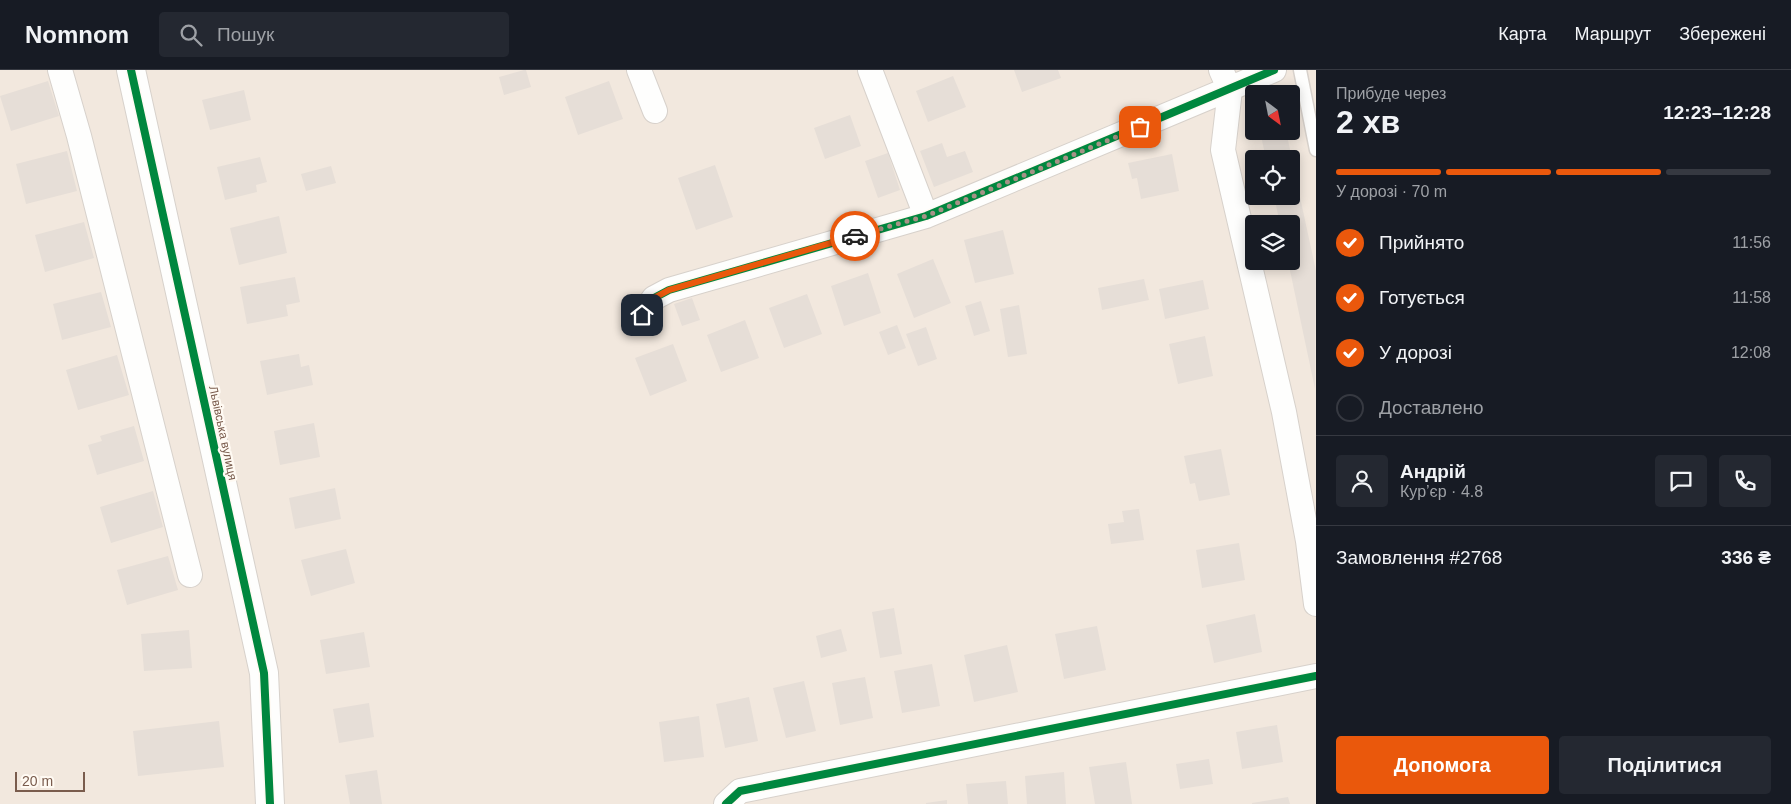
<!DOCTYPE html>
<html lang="uk">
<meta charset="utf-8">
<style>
:root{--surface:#171b24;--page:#242831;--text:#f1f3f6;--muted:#9ea1a6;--line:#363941;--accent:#ea580c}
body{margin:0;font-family:Helvetica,sans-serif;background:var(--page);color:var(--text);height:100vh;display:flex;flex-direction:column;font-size:19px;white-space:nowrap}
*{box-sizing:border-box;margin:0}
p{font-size:16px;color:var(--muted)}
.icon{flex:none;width:28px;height:28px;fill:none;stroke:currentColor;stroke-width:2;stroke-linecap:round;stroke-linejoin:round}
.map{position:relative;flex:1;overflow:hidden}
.details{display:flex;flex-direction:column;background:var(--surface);width:475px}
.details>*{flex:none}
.needle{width:32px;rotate:148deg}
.buttons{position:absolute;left:1245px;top:15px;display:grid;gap:10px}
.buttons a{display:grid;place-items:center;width:55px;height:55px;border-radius:5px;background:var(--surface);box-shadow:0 2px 12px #0003;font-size:25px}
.scale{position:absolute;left:15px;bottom:12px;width:70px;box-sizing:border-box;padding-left:5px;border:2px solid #7a5c4d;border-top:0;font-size:14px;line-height:18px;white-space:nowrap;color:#7a5c4d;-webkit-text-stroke:4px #fffaf3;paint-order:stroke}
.pin{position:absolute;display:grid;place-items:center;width:42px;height:42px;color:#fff;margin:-21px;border-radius:10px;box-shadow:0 2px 8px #0006}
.courier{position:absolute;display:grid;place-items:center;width:50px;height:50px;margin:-25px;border:4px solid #ea580c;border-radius:50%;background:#fff;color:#222;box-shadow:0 1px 6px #0007}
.head em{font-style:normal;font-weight:600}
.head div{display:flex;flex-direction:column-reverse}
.head{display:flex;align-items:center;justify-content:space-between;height:85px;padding:0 20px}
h1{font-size:32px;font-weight:600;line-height:38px}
.bar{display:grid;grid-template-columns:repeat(4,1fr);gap:8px 5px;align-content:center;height:60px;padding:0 20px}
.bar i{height:6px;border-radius:4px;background:var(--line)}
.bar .selected{background:var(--accent)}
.bar p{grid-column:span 4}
.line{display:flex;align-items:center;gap:12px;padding:0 20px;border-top:1px solid var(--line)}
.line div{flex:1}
.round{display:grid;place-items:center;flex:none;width:52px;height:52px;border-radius:5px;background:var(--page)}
ol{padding:0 20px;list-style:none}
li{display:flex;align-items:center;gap:15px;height:55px}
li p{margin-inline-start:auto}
li .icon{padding:5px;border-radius:50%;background:var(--accent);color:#fff;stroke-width:4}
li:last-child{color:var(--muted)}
li i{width:28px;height:28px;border:2px solid var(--line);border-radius:50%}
.cta{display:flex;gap:10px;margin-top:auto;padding:10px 20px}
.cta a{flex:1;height:58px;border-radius:5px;background:var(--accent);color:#fff;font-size:20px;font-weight:600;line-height:58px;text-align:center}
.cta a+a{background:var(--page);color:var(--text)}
header{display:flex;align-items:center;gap:30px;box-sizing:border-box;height:70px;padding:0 25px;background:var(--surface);border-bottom:1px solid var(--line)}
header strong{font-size:24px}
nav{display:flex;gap:28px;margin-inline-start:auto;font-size:18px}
.search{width:350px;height:45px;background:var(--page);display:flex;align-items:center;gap:12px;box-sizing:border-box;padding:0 18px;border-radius:5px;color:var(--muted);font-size:19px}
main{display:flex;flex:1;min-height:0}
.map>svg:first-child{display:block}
.residential{fill:#f2e8de;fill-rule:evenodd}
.building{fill:#e6ded7}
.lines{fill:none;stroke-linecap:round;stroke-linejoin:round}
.service-casing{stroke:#d7d1cb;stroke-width:15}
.minor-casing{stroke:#d7d1cb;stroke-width:26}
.tertiary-casing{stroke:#d7d1cb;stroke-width:30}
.service{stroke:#fefefd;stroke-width:12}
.minor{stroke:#fefefd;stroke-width:24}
.tertiary{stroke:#fefefd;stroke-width:28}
.cycleway-casing{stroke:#fffaf3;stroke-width:11}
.cycleway{stroke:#00873e;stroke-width:8}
.done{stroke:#a69286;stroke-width:5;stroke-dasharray:0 9}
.route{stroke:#ea580c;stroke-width:6}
.labels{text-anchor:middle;stroke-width:4.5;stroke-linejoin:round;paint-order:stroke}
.street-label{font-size:12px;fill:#7a5c4d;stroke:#fffaf3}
</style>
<header>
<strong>Nomnom</strong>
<div class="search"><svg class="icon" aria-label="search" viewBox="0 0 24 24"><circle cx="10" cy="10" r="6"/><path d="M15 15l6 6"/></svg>Пошук</div>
<nav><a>Карта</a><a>Маршрут</a><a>Збережені</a></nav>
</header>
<main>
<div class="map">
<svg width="1316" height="734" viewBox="0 0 1316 734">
<rect width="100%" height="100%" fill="#f9f5f0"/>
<!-- residential -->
<path class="residential" d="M0 0H1316V734H0ZM1254 24H1291V61H1254ZM1254 89H1291V126H1254ZM1254 154H1291V191H1254Z"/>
<!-- building -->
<path class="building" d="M524 0H526L531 17 504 25 499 7Z
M1014 0H1058L1061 8 1022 22Z
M953 6 966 37 928 52 916 21Z
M48 11 59 46 11 61 0 26Z
M609 11 623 49 578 65 565 27Z
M244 20 251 50 210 60 202 30Z
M850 45 861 76 825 89 814 58Z
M1260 61H1286L1292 89H1266Z
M942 73 947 87 965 81 973 102 934 117 920 81Z
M67 81 77 121 26 134 16 94Z
M888 83 900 120 878 128 865 91Z
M1172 84 1179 121 1141 129 1137 108 1132 109 1128 93Z
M260 87 267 112 256 115 257 122 225 130 217 97Z
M1292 90 1316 201 1315 319 1288 191H1291V154H1280L1274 126H1291Z
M715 95 733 147 696 160 678 108Z
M331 96 336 113 306 121 301 104Z
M279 146 287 183 239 195 230 158Z
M84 152 94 188 45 202 35 165Z
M1003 160 1014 204 975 213 964 170Z
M933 189 951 233 914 248 897 204Z
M868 203 881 243 844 256 831 216Z
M295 207 300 232 286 235 288 246 247 254 240 217Z
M1144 209 1149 230 1102 240 1098 218Z
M1203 210 1209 239 1165 249 1159 219Z
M101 222 111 257 62 270 53 234Z
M807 224 822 264 784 278 769 238Z
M692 228 700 250 682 256 674 234Z
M981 231 990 261 974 266 965 236Z
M1019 235 1027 284 1008 287 1000 239Z
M745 250 759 288 721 302 707 265Z
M897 255 906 278 888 285 879 262Z
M926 257 937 289 918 296 906 264Z
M1205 266 1213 306 1178 314 1169 274Z
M673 274 687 311 650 326 635 288Z
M299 284 301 297 309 295 313 315 267 325 260 291Z
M117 285 129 325 78 340 66 300Z
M314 353 320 387 280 395 274 361Z
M134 356 144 391 97 405 88 375 102 371 100 366Z
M1221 379 1230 425 1199 431 1195 413 1190 414 1184 386Z
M335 418 341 449 295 459 289 428Z
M153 421 163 457 111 473 100 437Z
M1139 439 1144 470 1111 474 1108 454 1124 452 1122 441Z
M1239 473 1245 510 1202 518 1196 480Z
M346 479 355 513 311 526 301 490Z
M168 486 178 520 127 535 117 500Z
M894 538 902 584 880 588 872 542Z
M1255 544 1262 582 1214 593 1206 555Z
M1097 556 1106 600 1064 609 1055 564Z
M841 559 847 581 821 588 816 566Z
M189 560 192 598 144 601 141 564Z
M364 562 370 597 326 604 320 570Z
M1007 575 1018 622 974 632 964 585Z
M932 594 940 636 902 643 894 601Z
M865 607 873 648 840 655 832 613Z
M804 611 816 661 786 668 773 618Z
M749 627 758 671 725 678 716 634Z
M369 633 374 667 339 673 333 639Z
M699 646 704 687 664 692 659 652Z
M219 651 224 697 138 706 133 661Z
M1277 655 1283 692 1242 699 1236 662Z
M1209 689 1213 714 1180 719 1176 694Z
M1126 692 1132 734H1095L1089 697Z
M377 700 382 734H350L345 705Z
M1064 702 1066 734H1027L1025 706Z
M1006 711 1008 734H968L966 714Z
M1288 727 1290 734H1252V733Z
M947 730V734H926V733Z"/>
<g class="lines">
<!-- service casing -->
<g class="service-casing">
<path id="service" d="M1300 0 1316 80"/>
</g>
<!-- minor casing -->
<g class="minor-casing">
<path id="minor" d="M60 0 79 66 190 505
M639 0 655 41
M870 0 926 146
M1221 0 1230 20 1223 80 1284 342 1308 471 1316 534
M642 245 654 228 669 220 926 146 1274 0
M726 734 740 721 1316 606"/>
</g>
<!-- tertiary casing -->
<g class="tertiary-casing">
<path id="tertiary" d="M131 0 264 603 270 734"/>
</g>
<!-- service -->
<use href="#service" class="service"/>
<!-- minor -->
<use href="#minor" class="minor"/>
<!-- tertiary -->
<use href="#tertiary" class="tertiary"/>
<!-- cycleway casing -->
<g class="cycleway-casing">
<path id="cycleway" d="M131 0 264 603 270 734
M642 245 654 228 669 220 926 146 1274 0
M726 734 740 721 1316 606"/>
</g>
<!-- cycleway -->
<use href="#cycleway" class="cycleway"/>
</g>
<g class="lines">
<!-- done -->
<path class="done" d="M855 166 926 146 1140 57"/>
<!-- route -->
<path class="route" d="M642 245 654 228 669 220 855 166"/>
</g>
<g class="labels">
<!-- street labels -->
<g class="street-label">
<text transform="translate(223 363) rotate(78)" y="4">Львівська вулиця</text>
</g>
</g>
</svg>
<div class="buttons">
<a><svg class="needle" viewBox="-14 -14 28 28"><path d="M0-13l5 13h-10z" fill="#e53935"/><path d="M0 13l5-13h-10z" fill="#9ea1a6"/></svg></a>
<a><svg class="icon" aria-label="locate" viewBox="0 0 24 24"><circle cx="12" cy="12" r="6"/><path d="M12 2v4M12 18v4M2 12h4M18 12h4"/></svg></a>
<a><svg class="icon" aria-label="layers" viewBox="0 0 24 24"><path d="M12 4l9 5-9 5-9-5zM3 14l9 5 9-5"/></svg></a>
</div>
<div class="scale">20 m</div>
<div class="pin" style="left:1140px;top:57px;background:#ea580c"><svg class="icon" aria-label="bag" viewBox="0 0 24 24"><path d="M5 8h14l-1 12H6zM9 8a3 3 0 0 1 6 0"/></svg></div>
<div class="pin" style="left:642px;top:245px;background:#1f2937"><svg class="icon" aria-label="home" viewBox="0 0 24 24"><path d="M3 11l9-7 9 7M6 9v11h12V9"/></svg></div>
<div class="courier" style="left:855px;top:166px"><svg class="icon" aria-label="car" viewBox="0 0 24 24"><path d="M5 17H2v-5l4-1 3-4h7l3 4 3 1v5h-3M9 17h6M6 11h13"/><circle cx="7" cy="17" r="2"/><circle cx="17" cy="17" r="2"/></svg></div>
</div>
<section class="details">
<div class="head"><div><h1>2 хв</h1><p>Прибуде через</p></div><em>12:23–12:28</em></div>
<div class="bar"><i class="selected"></i><i class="selected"></i><i class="selected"></i><i></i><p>У дорозі · 70 m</p></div>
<ol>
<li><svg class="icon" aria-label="check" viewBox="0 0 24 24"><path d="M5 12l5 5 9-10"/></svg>Прийнято<p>11:56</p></li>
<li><svg class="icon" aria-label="check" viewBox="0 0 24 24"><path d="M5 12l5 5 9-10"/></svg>Готується<p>11:58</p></li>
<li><svg class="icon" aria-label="check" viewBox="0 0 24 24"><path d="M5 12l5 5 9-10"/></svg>У дорозі<p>12:08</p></li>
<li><i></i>Доставлено</li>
</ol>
<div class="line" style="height:90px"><a class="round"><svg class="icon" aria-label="person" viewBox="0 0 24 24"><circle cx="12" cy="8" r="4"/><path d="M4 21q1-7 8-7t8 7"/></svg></a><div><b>Андрій</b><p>Кур’єр · 4.8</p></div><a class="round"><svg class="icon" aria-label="chat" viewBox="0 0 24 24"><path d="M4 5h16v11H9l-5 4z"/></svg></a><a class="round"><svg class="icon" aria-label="phone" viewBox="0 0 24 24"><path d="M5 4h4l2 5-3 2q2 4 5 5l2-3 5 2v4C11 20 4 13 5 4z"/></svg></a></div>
<div class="line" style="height:65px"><div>Замовлення #2768</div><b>336 ₴</b></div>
<div class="cta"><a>Допомога</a><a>Поділитися</a></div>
</section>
</main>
